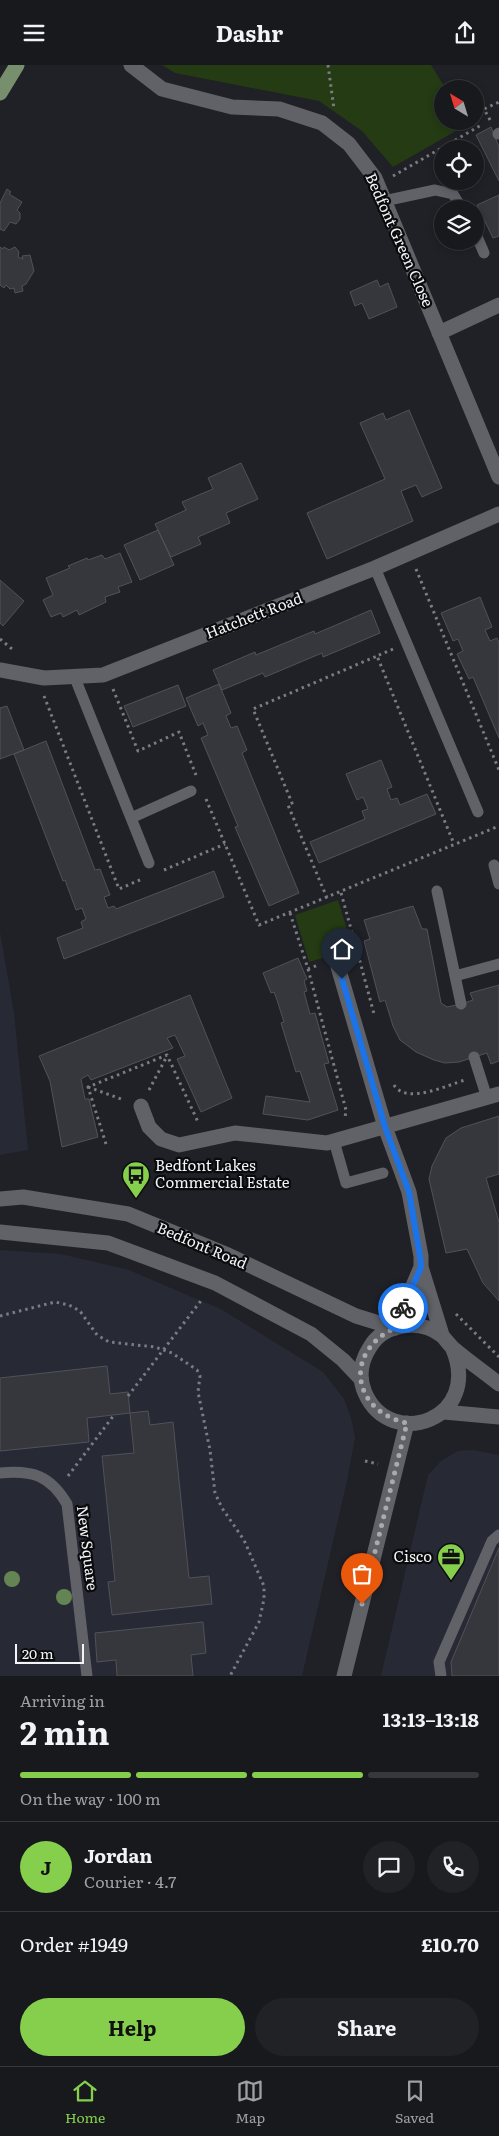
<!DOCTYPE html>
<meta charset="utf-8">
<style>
:root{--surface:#17191c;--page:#202225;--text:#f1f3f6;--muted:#9ea0a3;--line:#36383b;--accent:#85cf4d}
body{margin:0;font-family:Literata,serif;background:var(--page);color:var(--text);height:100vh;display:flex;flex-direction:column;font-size:19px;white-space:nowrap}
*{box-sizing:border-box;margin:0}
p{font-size:16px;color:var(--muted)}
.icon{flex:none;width:28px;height:28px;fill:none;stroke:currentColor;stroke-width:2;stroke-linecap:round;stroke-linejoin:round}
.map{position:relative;height:1611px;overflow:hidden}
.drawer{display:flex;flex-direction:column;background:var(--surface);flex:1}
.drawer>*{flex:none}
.needle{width:32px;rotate:322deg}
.fabs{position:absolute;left:434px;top:15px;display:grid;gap:10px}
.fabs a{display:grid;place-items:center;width:50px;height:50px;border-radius:50%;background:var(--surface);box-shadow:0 2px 8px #0003,0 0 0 1px var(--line);font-size:25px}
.scale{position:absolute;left:15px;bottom:12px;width:69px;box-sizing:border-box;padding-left:5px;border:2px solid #f3f4f8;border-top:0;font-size:14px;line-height:18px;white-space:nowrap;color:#f3f4f8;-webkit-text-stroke:4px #0a0b0d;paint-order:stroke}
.pin{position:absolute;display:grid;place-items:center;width:42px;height:42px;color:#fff;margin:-51px -21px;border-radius:50% 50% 50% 0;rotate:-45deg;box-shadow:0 0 5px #0007}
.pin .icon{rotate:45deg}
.courier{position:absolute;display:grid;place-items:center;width:50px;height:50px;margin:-25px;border:4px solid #1a73e8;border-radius:50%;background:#fff;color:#222;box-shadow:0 1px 6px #0007}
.overview em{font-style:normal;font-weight:700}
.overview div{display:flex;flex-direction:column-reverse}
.overview{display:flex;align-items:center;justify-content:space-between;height:85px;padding:0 20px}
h1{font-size:32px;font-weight:700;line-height:38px}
.bar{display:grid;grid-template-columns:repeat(4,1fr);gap:8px 5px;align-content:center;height:60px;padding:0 20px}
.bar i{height:6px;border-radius:4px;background:var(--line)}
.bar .selected{background:var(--accent)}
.bar p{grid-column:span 4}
.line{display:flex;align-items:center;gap:12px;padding:0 20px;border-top:1px solid var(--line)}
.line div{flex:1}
.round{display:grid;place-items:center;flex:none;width:52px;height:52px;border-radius:26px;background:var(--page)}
.cta{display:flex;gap:10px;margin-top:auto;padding:10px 20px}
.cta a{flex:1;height:58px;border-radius:30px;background:var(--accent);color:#111;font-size:20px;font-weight:700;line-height:58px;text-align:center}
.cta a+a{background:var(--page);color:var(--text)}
header{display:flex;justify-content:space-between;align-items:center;height:65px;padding:0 20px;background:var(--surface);font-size:22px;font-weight:700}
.tab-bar{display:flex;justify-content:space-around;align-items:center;height:70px;border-top:1px solid var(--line);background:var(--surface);font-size:14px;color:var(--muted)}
.tab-bar a{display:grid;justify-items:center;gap:2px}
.tab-bar .selected{color:var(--accent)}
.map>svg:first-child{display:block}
.built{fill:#272a35}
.green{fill:#243b14}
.building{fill:#35373c;stroke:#505259}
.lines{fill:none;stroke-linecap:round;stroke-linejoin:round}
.path{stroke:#7a7c80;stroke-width:3;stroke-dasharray:2.5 4;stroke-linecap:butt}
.service{stroke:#606268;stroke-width:11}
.minor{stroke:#606268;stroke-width:15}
.tertiary{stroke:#606268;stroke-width:15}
.primary{stroke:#788f6e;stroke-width:15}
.tree{fill:#648453}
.done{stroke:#a9aaae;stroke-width:5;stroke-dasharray:0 9}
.route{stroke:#1a73e8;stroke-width:6}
.labels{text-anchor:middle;stroke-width:4.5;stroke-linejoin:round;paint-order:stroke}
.street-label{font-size:15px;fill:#f3f4f8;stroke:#0a0b0d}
.poi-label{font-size:15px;fill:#f3f4f8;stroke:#0a0b0d;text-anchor:start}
</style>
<header><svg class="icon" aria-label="menu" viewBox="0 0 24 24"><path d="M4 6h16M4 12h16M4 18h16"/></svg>Dashr<svg class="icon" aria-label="share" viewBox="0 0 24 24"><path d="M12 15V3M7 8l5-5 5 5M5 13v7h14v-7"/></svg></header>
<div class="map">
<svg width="499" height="1611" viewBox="0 0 499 1611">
<rect width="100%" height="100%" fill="#1f2126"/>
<!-- built -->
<path class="built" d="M0 867 14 948 28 1085 0 1090Z
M0 1185 61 1189 129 1205 201 1236 219 1243 323 1307 344 1334 351 1353 355 1373 346 1420 302 1611H0Z
M473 1385 499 1390V1611H381L428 1410 441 1396 458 1386Z"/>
<!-- green -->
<path class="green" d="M162 0H431L446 24H442V56H467L468 59 393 102 362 66 319 36 175 8Z
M338 835 353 884 309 897 295 850Z"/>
<!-- building -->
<path class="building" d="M491 62 499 82V116L476 70Z
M7 124 11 127 9 129 22 137 17 145 20 148V154L16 159 10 157 4 166 0 164V138Z
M499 130V171L493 173 477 140Z
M0 182 3 184 4 182 9 185 15 182 19 187 18 192 23 194 22 191 30 190 34 206 26 219 22 221 23 226 15 228 14 223 10 224 6 220 4 223 0 220Z
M377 215 380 222 388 218 397 242 369 254 362 238 355 241 350 227Z
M409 345 442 423 422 432 416 420 401 426 413 456 327 494 307 448 385 414 360 358 383 348 386 355Z
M241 398 258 434 226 448 230 458 198 472 201 479 171 492 155 459 186 445 182 437 213 424 208 413Z
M158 465 174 500 140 515 124 480Z
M120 488 132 517 118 522 120 527 105 532 106 537 79 550 77 545 63 552 61 548 51 552 43 535 53 530 46 513 70 503 68 501 87 493 88 495 102 490 105 494Z
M0 515 24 536 3 561 0 558Z
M480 532 492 562 485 565 490 576 497 573 499 578V673L473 612 469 614 457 589 463 586 458 574 453 576 441 548Z
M371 545 380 568 323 592 322 588 265 612 263 608 222 625 213 605 255 587 256 590 314 566 315 569Z
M219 619 231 648 226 651 231 663 237 661 247 685 242 688 299 828 269 841 235 762 238 761 201 673 208 670 203 658 198 661 186 633Z
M178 620 186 641 133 662 124 641Z
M7 641 24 685 0 694V643Z
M46 676 95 805 100 804 110 830 104 832 108 843 114 841 116 844 214 806 224 832 64 894 57 873 83 863 81 857 86 854 82 843 76 845 65 815 63 816 14 689Z
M381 695 392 722 387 724 391 735 397 733 400 740 427 729 436 749 319 798 310 777 365 754 362 746 368 744 363 732 357 735 346 709Z
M413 841 422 864H427L441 938 447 942 461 939 473 935 470 928 499 920V996L491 999 487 988 459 997 445 998 434 995 416 987 400 975 393 961 385 935 380 937 364 876 370 874 364 855Z
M298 893 307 914 304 916 307 926 304 927 310 949 315 948 329 998 324 999 338 1045 308 1055 263 1049 266 1031 310 1037 300 1006 296 1007 281 958 284 957 277 935 274 927 271 928 263 908Z
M190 930 232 1033 201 1047 177 994 185 991 175 970 167 973 173 983 91 1015 88 1010 81 1014 85 1034H89L98 1072 62 1082 50 1016 39 991Z
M499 1051V1109L486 1113 499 1157V1236L483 1218 467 1184 446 1188 429 1114 432 1101 446 1073 461 1063Z
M107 1301 110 1329 128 1327 130 1348 87 1353 89 1377 0 1386V1313Z
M148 1346 150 1360 173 1357 189 1513 209 1511 212 1539 112 1550 108 1517 115 1516 102 1391 134 1388 130 1348Z
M499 1483V1611H452L451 1597Z
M203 1557 206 1588 191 1590 193 1611H117L116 1595 97 1597 95 1568Z"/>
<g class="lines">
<!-- path -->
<path class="path" d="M328 0 334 44
M490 55 484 44 499 37
M393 111 483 59
M416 504 499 705
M0 574 12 584
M393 584 377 591 454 779
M113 624 138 686 179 667 196 710
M44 631 119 824 142 814
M206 734 259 860 499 761
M164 805 225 779
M341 828 358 889H356
M327 833 288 740 292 738 253 644 377 591
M290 848 308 904 318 900
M358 889 374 949
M308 904 346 1045 345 1053
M394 1020C406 1040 448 1020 465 1015
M88 1022 124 1035
M149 1025 167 991
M106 1079 88 1022 167 990 198 1057
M456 1249 499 1292
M0 1251 55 1237 69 1240 80 1246 97 1270 109 1277 155 1282 172 1288 197 1305 200 1311 198 1327 210 1385 215 1428 222 1443 244 1475 264 1521V1534L259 1557 230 1611
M128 1331 203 1233
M365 1396 378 1399
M68 1411 114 1350"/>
<!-- service -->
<path class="service" d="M498 69 499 68
M384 136 435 125 453 129 462 144
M475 167 484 188
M375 503 478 747
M75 613 149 798
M131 753 191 726
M494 800 499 819
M437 826 461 939
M455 911 499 899
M474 992 487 1033
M334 1076 346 1118 383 1108
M0 1408C32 1405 50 1410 67 1439L87 1611
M441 1611 439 1597 492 1476 499 1470"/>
<!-- minor -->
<path class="minor" d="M131 0 162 24 232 42 279 44 322 58 349 79 375 113 499 412
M439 268 499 240
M0 605 44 613 103 610 375 503 499 449
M336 895 385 1062 409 1127 421 1191V1202L442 1270
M141 1041 149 1062 161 1074 179 1080 235 1068 327 1078 499 1029
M395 1263 421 1202
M344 1611 407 1358"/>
<!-- tertiary -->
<path class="tertiary" d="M0 1134 23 1132 128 1149 228 1190 356 1251 395 1263
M0 1167 108 1178 215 1218 311 1269 343 1295 361 1314
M452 1282C484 1354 391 1387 365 1328 358 1312 361 1296 370 1282 384 1258 420 1254 441 1270 446 1274 449 1280 454 1284 468 1296 484 1307 499 1319
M444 1347 499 1352"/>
<!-- primary -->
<path class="primary" d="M0 28 17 0"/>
</g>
<!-- trees -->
<g class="tree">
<circle cx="12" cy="1514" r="8"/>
<circle cx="64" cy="1532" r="8"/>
</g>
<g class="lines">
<!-- done -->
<path class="done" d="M362 1539 407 1358C352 1346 343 1287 395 1263L403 1243"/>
<!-- route -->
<path class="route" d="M342 914 385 1062 409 1127 420 1191 421 1202 403 1243"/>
</g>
<!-- icons -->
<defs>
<g id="bus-pin" transform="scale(1.4375)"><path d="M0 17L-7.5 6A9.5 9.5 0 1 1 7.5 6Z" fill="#85cf4d" stroke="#0a0b0d"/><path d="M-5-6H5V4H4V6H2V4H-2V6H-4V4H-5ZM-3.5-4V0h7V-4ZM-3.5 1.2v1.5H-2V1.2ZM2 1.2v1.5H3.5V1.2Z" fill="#111"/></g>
<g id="office-pin" transform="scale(1.4375)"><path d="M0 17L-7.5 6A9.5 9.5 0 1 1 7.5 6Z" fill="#85cf4d" stroke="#0a0b0d"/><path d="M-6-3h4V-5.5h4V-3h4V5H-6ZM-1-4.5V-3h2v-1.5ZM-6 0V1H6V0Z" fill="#111"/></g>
</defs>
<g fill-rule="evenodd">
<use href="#bus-pin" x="136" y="1110"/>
<use href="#office-pin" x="451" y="1492"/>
</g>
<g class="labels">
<!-- street labels -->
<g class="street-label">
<text transform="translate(399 175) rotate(66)" y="5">Bedfont Green Close</text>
<text transform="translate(254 551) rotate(-21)" y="5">Hatchett Road</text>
<text transform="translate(202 1181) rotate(23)" y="5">Bedfont Road</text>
<text transform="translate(87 1483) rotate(83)" y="5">New Square</text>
</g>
<!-- poi labels -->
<g class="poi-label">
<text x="155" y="1106">Bedfont Lakes<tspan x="155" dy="17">Commercial Estate</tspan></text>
<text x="432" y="1497" text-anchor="end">Cisco</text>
</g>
</g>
</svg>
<div class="fabs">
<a><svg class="needle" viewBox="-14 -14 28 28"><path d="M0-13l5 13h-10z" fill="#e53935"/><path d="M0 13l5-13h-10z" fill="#9ea0a3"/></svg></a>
<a><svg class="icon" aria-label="locate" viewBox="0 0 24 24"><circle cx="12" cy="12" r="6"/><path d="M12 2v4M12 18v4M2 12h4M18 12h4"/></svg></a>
<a><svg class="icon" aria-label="layers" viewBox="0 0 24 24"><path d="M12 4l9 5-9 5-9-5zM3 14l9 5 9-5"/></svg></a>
</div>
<div class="scale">20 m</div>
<div class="pin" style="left:362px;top:1539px;background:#ea580c"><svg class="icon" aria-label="bag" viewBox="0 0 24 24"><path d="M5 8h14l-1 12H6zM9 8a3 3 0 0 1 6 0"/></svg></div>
<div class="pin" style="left:342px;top:914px;background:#1f2937"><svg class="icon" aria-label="home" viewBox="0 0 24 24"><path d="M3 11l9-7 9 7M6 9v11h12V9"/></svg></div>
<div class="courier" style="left:403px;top:1243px"><svg class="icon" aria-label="bike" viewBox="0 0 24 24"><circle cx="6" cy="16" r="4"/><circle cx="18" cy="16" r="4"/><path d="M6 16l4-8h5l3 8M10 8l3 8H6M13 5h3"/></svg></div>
</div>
<section class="drawer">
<div class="overview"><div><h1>2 min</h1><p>Arriving in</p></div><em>13:13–13:18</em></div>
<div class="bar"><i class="selected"></i><i class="selected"></i><i class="selected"></i><i></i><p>On the way · 100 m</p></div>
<div class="line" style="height:90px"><b class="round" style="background:var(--accent);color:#111">J</b><div><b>Jordan</b><p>Courier · 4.7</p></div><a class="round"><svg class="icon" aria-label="chat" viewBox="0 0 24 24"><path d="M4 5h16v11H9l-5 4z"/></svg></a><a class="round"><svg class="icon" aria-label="phone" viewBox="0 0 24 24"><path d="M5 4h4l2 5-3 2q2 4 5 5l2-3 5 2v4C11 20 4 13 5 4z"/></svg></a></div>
<div class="line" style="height:65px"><div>Order #1949</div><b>£10.70</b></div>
<div class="cta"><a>Help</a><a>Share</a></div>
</section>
<nav class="tab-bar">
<a class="selected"><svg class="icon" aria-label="home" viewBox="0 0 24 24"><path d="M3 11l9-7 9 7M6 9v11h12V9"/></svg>Home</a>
<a><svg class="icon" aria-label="map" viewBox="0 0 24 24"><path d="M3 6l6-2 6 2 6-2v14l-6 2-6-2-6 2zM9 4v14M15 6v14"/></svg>Map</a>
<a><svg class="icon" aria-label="saved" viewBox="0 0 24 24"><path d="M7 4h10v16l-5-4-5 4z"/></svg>Saved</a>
</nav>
